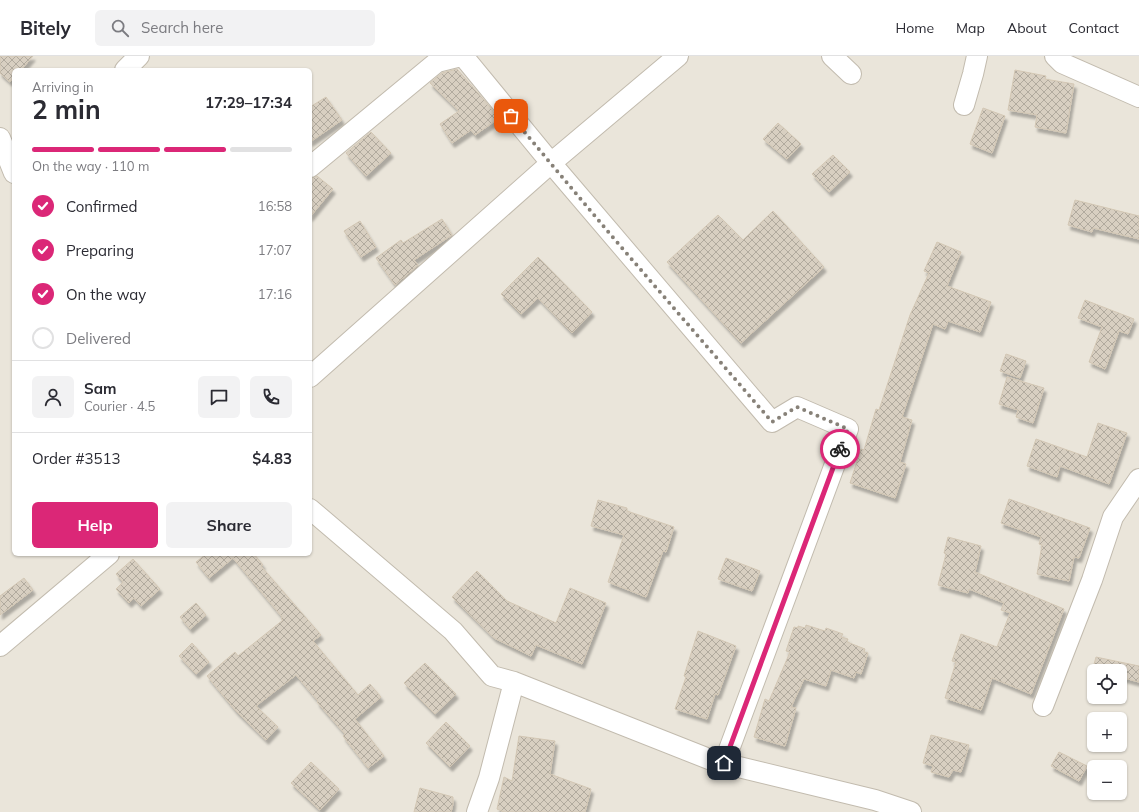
<!DOCTYPE html>
<meta charset="utf-8">
<style>
:root{--surface:#fff;--page:#f2f2f3;--text:#2b2b33;--muted:#7c7c81;--line:#e1e1e2;--accent:#db2777}
body{margin:0;font-family:Mulish,sans-serif;background:var(--page);color:var(--text);height:100vh;display:flex;flex-direction:column;font-size:15px;white-space:nowrap}
*{box-sizing:border-box;margin:0}
p{font-size:13px;color:var(--muted)}
.icon{flex:none;width:22px;height:22px;fill:none;stroke:currentColor;stroke-width:2;stroke-linecap:round;stroke-linejoin:round}
.map{position:relative;flex:1;overflow:hidden}
.sheet{position:absolute;left:12px;top:12px;width:300px;height:488px;display:flex;flex-direction:column;background:var(--surface);border-radius:6px;box-shadow:0 1px 3px #0004}
.sheet>*{flex:none}
.tools{position:absolute;left:1087px;top:608px;display:grid;gap:8px}
.tools a{display:grid;place-items:center;width:40px;height:40px;border-radius:6px;background:var(--surface);box-shadow:0 1px 3px #0004;font-size:20px}
.pin{position:absolute;display:grid;place-items:center;width:34px;height:34px;color:#fff;margin:-17px;border-radius:8px;box-shadow:0 2px 6px #0006}
.courier{position:absolute;display:grid;place-items:center;width:40px;height:40px;margin:-20px;border:3px solid #db2777;border-radius:50%;background:#fff;color:#222;box-shadow:0 1px 5px #0007}
.overview em{font-style:normal;font-weight:700}
.overview div{display:flex;flex-direction:column-reverse}
.overview{display:flex;align-items:center;justify-content:space-between;height:68px;padding:0 20px}
h1{font-size:26px;font-weight:700;line-height:30px}
.bar{display:grid;grid-template-columns:repeat(4,1fr);gap:6px 4px;align-content:center;height:48px;padding:0 20px}
.bar i{height:5px;border-radius:3px;background:var(--line)}
.bar .active{background:var(--accent)}
.bar p{grid-column:span 4}
.line{display:flex;align-items:center;gap:10px;padding:0 20px;border-top:1px solid var(--line)}
.line div{flex:1}
.round{display:grid;place-items:center;flex:none;width:42px;height:42px;border-radius:6px;background:var(--page)}
ol{padding:0 20px;list-style:none}
li{display:flex;align-items:center;gap:12px;height:44px}
li p{margin-inline-start:auto}
li .icon{padding:4px;border-radius:50%;background:var(--accent);color:#fff;stroke-width:4}
li:last-child{color:var(--muted)}
li i{width:22px;height:22px;border:2px solid var(--line);border-radius:50%}
.cta{display:flex;gap:8px;margin-top:auto;padding:8px 20px}
.cta a{flex:1;height:46px;border-radius:6px;background:var(--accent);color:#fff;font-size:16px;font-weight:700;line-height:46px;text-align:center}
.cta a+a{background:var(--page);color:var(--text)}
header{display:flex;align-items:center;gap:24px;box-sizing:border-box;height:56px;padding:0 20px;background:var(--surface);border-bottom:1px solid var(--line)}
header strong{font-size:19px}
nav{display:flex;gap:22px;margin-inline-start:auto;font-size:14px}
.search{width:280px;height:36px;background:var(--page);display:flex;align-items:center;gap:10px;box-sizing:border-box;padding:0 14px;border-radius:6px;color:var(--muted);font-size:15px}
.map>svg:first-child{display:block}
.residential{fill:#eae5da;fill-rule:evenodd}
.building{fill:url(#building-cross-hatch);stroke:#d3c7b4;filter:url(#shadow)}
.lines{fill:none;stroke-linecap:round;stroke-linejoin:round}
.street-casing{stroke:#c2bbae;stroke-width:22}
.street{stroke:#fff;stroke-width:20}
.done{stroke:#878178;stroke-width:4;stroke-dasharray:0 7.2}
.route{stroke:#db2777;stroke-width:5}
</style>
<header>
<strong>Bitely</strong>
<div class="search"><svg class="icon" aria-label="search" viewBox="0 0 24 24"><circle cx="10" cy="10" r="6"/><path d="M15 15l6 6"/></svg>Search here</div>
<nav><a>Home</a><a>Map</a><a>About</a><a>Contact</a></nav>
</header>
<div class="map">
<svg width="1139" height="756" viewBox="0 0 1139 756">
<defs>
<pattern id="building-cross-hatch" width="8" height="8" patternUnits="userSpaceOnUse"><rect width="8" height="8" fill="#d8cfc1"/><path d="M0 0l8 8M0 8l8-8" fill="none" stroke="#b1aa9e"/></pattern>
<filter id="shadow"><feDropShadow dx="2.5" dy="4.5" stdDeviation="1" flood-color="#0004"/></filter>
</defs>
<rect width="100%" height="100%" fill="#f6f3ec"/>
<!-- residential -->
<path class="residential" d="M0 0H1139V756H0ZM14 14H310V498H14ZM1094 615H1120V641H1094ZM1094 663H1120V689H1094ZM1094 711H1120V737H1094Z"/>
<!-- building -->
<path class="building" d="M0 0H33L21 14H14V21L10 26 0 17Z
M457 13 490 51 498 63 475 79 471 74 452 87 440 68 459 55 430 27 442 17Z
M1015 14 1046 20 1045 23 1074 28 1066 77 1035 71 1037 59 1008 54Z
M326 41 342 64 310 86V51Z
M983 52 1005 60 992 97 970 88Z
M778 67 801 88 787 103 763 83Z
M371 76 391 97 366 120 346 97Z
M833 99 850 116 829 136 812 118Z
M317 120 333 133 310 161V122Z
M1075 144 1139 160V183L1093 172 1092 176 1068 169Z
M773 155 824 211 741 287 667 206 718 159 743 184Z
M442 163 452 179 414 204 418 209 395 229 376 202 401 184 403 187Z
M360 165 376 191 361 201 344 175Z
M937 186 961 196 947 230 991 246 980 276 948 265 945 273 933 268 902 361 912 364 900 406 906 408 895 442 850 427 861 393 864 394 876 353 879 354 910 259 929 217 924 215Z
M538 201 592 256 572 277 538 242 521 258 501 238Z
M1085 244 1134 263 1128 278 1119 275 1105 313 1089 306 1102 271 1078 262Z
M1006 298 1026 305 1020 322 1000 315Z
M1007 321 1044 332 1033 367 1016 361 1018 354 999 348Z
M1098 367 1127 377 1109 428 1060 410 1057 421 1027 410 1036 383 1087 401Z
M1009 443 1090 472 1079 502 1074 501 1069 525 1037 518 1042 489 1039 488 1041 481 1001 467Z
M598 444 627 452V455L674 471 666 496 663 495 646 541 608 526 624 479 591 470Z
M948 481 981 490 975 516 1064 553 1031 638 992 622 981 654 945 642 956 606 952 605 961 578 997 591 1010 557 1001 554 1004 547 969 533 968 537 938 529 946 498 944 497Z
M206 498H254L263 509 261 510 321 579 313 585 358 639 370 628 381 641 355 663 384 700 368 712 343 680 345 678 317 646 318 645 296 619 256 650 278 671 266 684 236 655 207 620 235 596 238 600 283 564 281 563 282 561 233 502 209 522 196 506Z
M726 502 760 515 752 535 718 523Z
M133 503 160 533 141 550 134 542 129 547 116 533 123 526 116 518Z
M477 515 507 545 556 567 570 532 606 547 582 608 536 589 531 600 494 582 452 541Z
M24 522 33 534 0 559V540Z
M196 547 206 559 190 573 180 561Z
M806 569 825 575 826 572 843 578 841 581 848 583 847 586 865 593 864 596 868 597 861 618 856 616 854 622 831 614 826 630 804 623 791 651 796 652 785 690 754 681 765 643 769 645 790 596 786 595 794 571 798 572V570L805 572Z
M698 575 736 590 718 639 715 638 707 663 675 653 686 621 684 620Z
M192 587 209 606 196 618 179 600Z
M1096 601 1139 610V626L1120 621V615H1102L1093 612Z
M425 607 456 638 435 658 404 627Z
M446 666 470 690 450 711 426 687Z
M931 679 969 689 961 716 953 714 949 721 931 716 933 710 923 707Z
M519 680 555 685 550 718 591 733 585 756H504L497 753 504 721 512 725Z
M1059 696 1087 710 1079 725 1051 710Z
M311 706 339 733 320 754 291 727Z
M420 732 453 741V748L451 756H414Z"/>
<g class="lines">
<!-- street casing -->
<g class="street-casing">
<path id="street" d="M463 0 551 107 772 366 797 351 848 373 724 707
M832 0 851 18
M1055 0 1062 7 1139 41
M125 14 139 0
M964 49 973 18 977 0
M0 82 14 117
M310 111 437 6 461 0
M310 321 551 107 678 0
M310 453 453 575 492 620 514 626 714 705 875 744 911 756
M0 590 109 498
M1043 650 1092 524 1113 461 1139 423
M477 756 489 722 514 626"/>
</g>
<!-- street -->
<use href="#street" class="street"/>
</g>
<g class="lines">
<!-- done -->
<path class="done" d="M511 60 610 178 772 366 797 351 848 373 840 393"/>
<!-- route -->
<path class="route" d="M724 707 840 393"/>
</g>
</svg>
<div class="tools">
<a><svg class="icon" aria-label="locate" viewBox="0 0 24 24"><circle cx="12" cy="12" r="6"/><path d="M12 2v4M12 18v4M2 12h4M18 12h4"/></svg></a>
<a>+</a>
<a>−</a>
</div>
<div class="pin" style="left:511px;top:60px;background:#ea580c"><svg class="icon" aria-label="bag" viewBox="0 0 24 24"><path d="M5 8h14l-1 12H6zM9 8a3 3 0 0 1 6 0"/></svg></div>
<div class="pin" style="left:724px;top:707px;background:#1f2937"><svg class="icon" aria-label="home" viewBox="0 0 24 24"><path d="M3 11l9-7 9 7M6 9v11h12V9"/></svg></div>
<div class="courier" style="left:840px;top:393px"><svg class="icon" aria-label="bike" viewBox="0 0 24 24"><circle cx="6" cy="16" r="4"/><circle cx="18" cy="16" r="4"/><path d="M6 16l4-8h5l3 8M10 8l3 8H6M13 5h3"/></svg></div>
<section class="sheet">
<div class="overview"><div><h1>2 min</h1><p>Arriving in</p></div><em>17:29–17:34</em></div>
<div class="bar"><i class="active"></i><i class="active"></i><i class="active"></i><i></i><p>On the way · 110 m</p></div>
<ol>
<li><svg class="icon" aria-label="check" viewBox="0 0 24 24"><path d="M5 12l5 5 9-10"/></svg>Confirmed<p>16:58</p></li>
<li><svg class="icon" aria-label="check" viewBox="0 0 24 24"><path d="M5 12l5 5 9-10"/></svg>Preparing<p>17:07</p></li>
<li><svg class="icon" aria-label="check" viewBox="0 0 24 24"><path d="M5 12l5 5 9-10"/></svg>On the way<p>17:16</p></li>
<li><i></i>Delivered</li>
</ol>
<div class="line" style="height:72px"><a class="round"><svg class="icon" aria-label="person" viewBox="0 0 24 24"><circle cx="12" cy="8" r="4"/><path d="M4 21q1-7 8-7t8 7"/></svg></a><div><b>Sam</b><p>Courier · 4.5</p></div><a class="round"><svg class="icon" aria-label="chat" viewBox="0 0 24 24"><path d="M4 5h16v11H9l-5 4z"/></svg></a><a class="round"><svg class="icon" aria-label="phone" viewBox="0 0 24 24"><path d="M5 4h4l2 5-3 2q2 4 5 5l2-3 5 2v4C11 20 4 13 5 4z"/></svg></a></div>
<div class="line" style="height:52px"><div>Order #3513</div><b>$4.83</b></div>
<div class="cta"><a>Help</a><a>Share</a></div>
</section>
</div>
